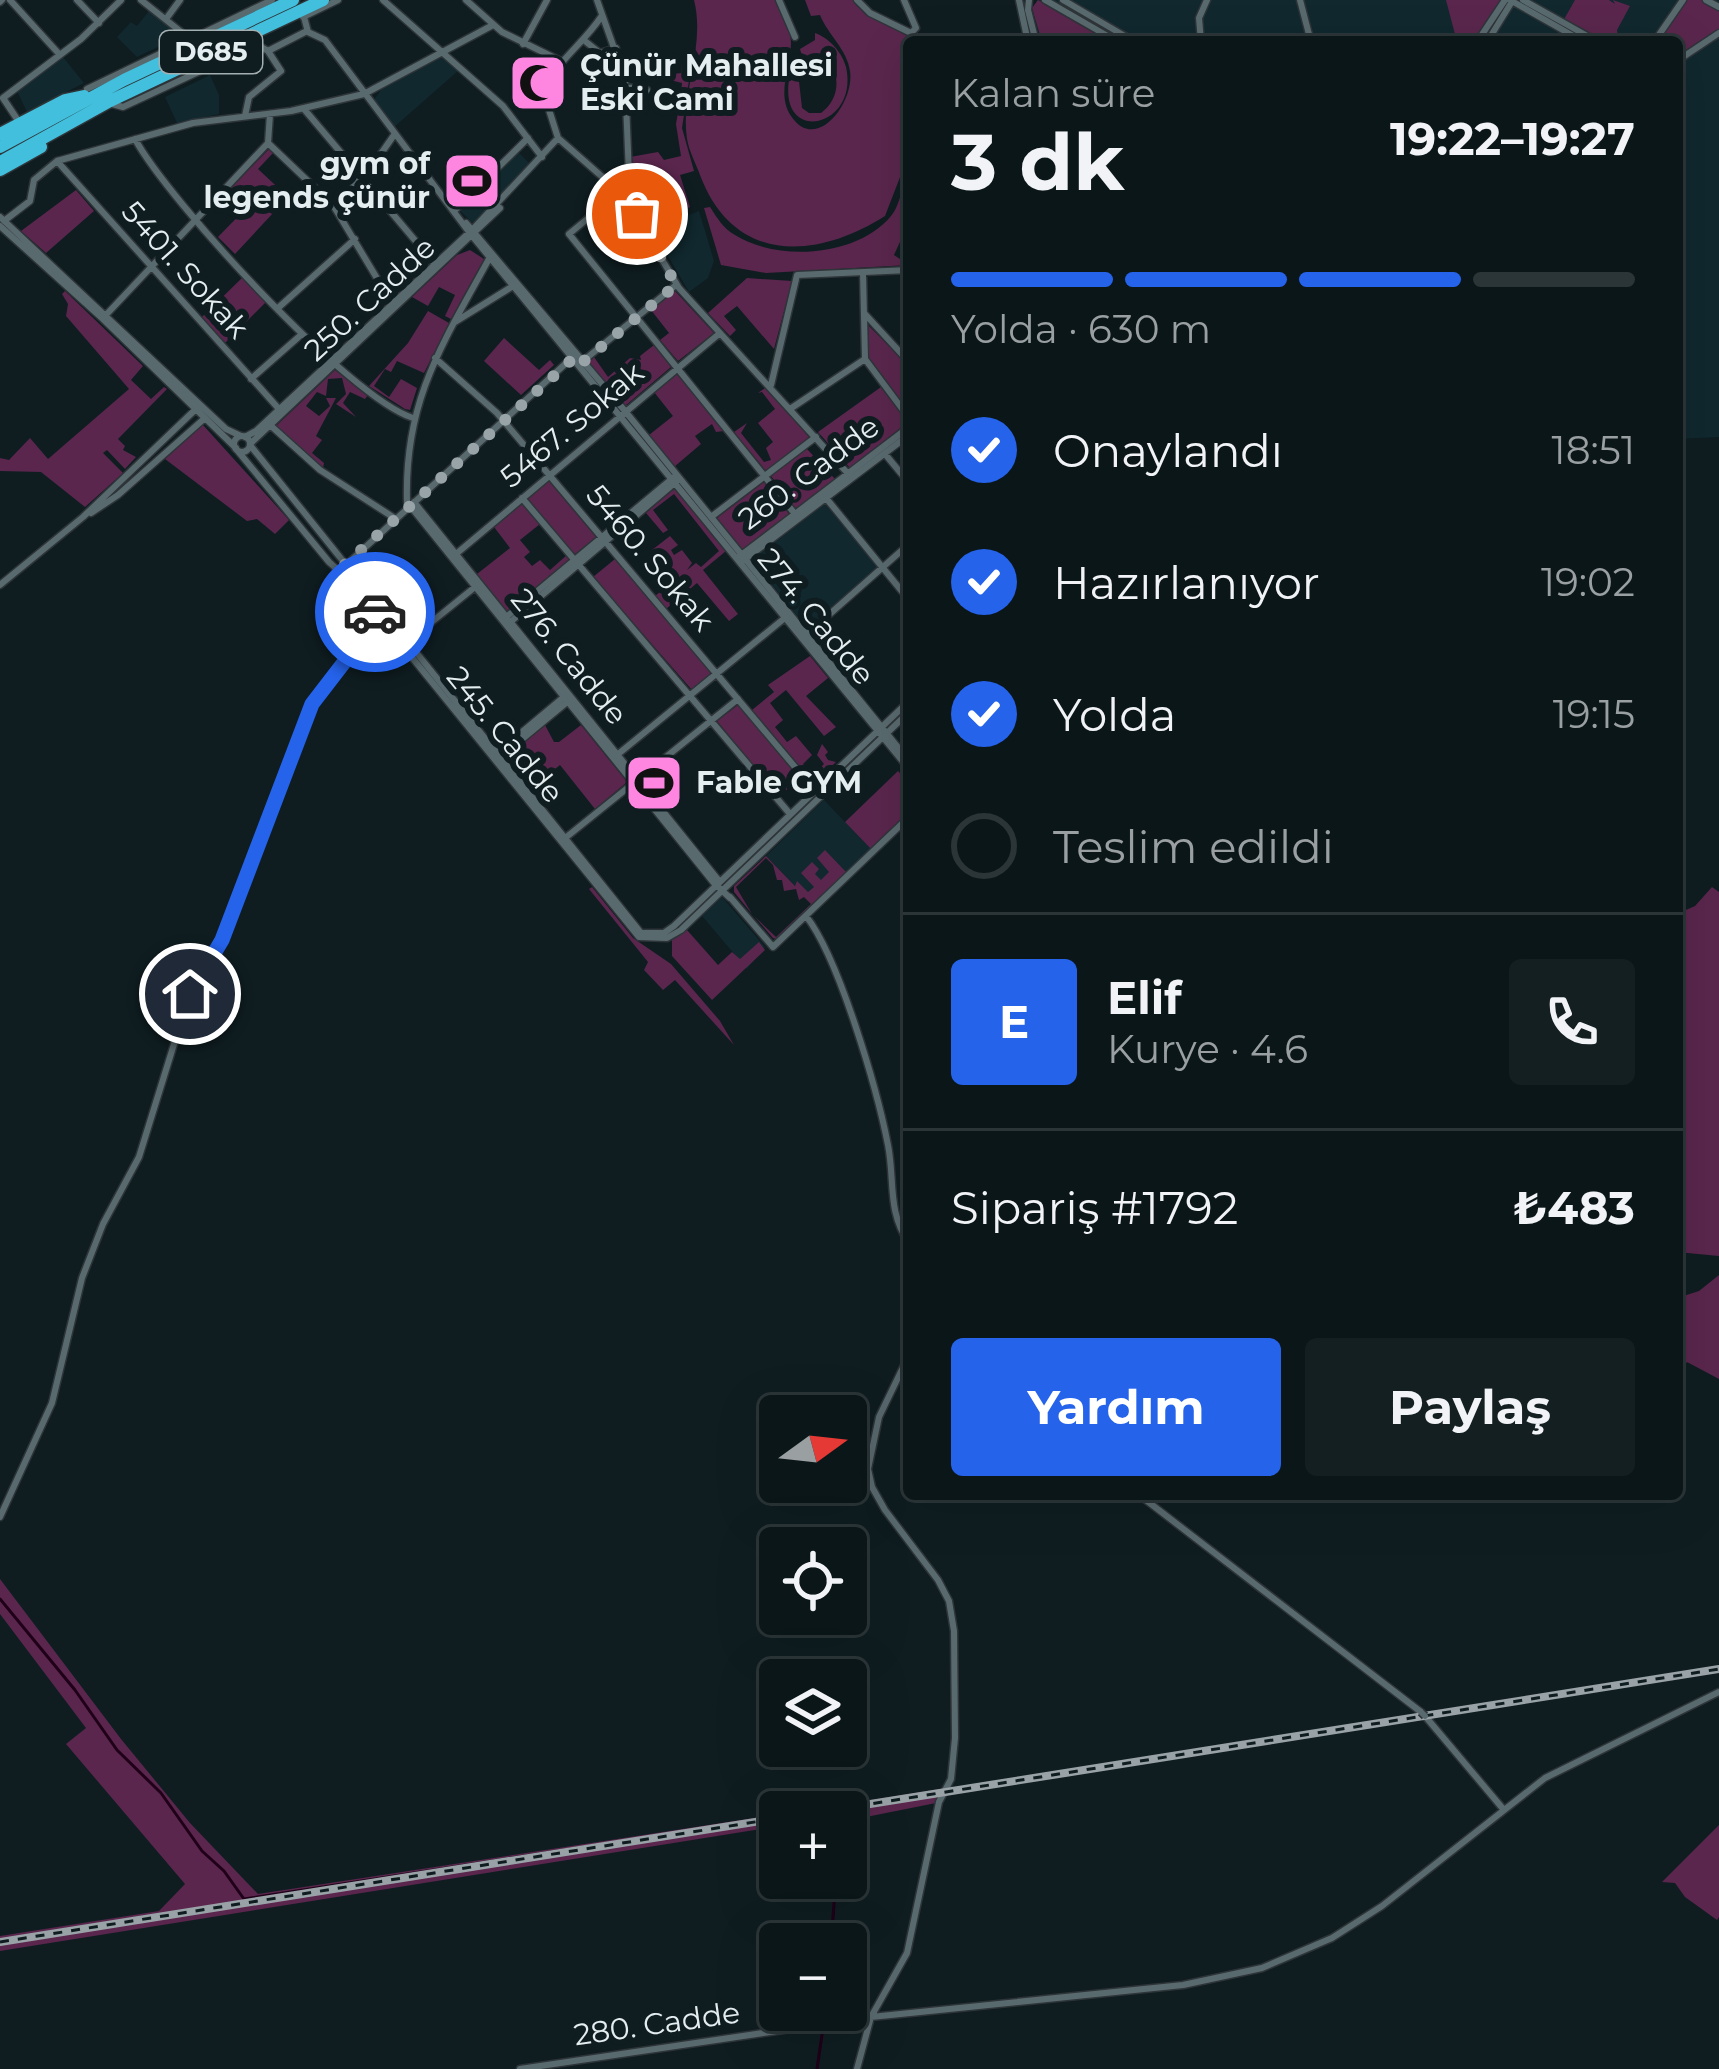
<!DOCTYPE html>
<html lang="tr">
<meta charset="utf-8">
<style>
:root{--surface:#0b1619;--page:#141f22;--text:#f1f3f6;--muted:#9a9fa2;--line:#2b3538;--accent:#2563eb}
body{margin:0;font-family:Montserrat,sans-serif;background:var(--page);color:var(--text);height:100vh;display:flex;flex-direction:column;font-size:45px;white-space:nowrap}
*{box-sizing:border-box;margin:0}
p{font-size:39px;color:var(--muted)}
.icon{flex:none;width:66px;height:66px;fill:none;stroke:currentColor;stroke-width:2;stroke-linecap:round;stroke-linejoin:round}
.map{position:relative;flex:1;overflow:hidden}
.details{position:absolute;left:903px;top:36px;width:780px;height:1464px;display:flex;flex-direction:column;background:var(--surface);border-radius:12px;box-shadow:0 12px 48px #0002,0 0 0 3px var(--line)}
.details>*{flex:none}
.needle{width:78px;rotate:75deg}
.controls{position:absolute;left:759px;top:1395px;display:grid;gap:24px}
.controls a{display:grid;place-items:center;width:108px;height:108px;border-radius:12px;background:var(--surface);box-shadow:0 12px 48px #0002,0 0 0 3px var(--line);font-size:60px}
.pin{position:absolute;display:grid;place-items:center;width:102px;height:102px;color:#fff;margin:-51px;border:6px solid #fff;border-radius:50%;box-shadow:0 3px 12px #0007}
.courier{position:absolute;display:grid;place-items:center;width:120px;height:120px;margin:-60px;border:9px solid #2563eb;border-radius:50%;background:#fff;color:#222;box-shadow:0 3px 15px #0007}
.head em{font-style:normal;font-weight:700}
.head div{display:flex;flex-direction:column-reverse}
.head{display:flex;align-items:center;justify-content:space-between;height:204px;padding:0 48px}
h1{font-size:78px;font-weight:700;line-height:90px}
.bar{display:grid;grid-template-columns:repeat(4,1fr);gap:18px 12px;align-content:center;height:144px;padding:0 48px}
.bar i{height:15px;border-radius:9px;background:var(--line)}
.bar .active{background:var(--accent)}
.bar p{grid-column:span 4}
.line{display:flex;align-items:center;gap:30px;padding:0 48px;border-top:3px solid var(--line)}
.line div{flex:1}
.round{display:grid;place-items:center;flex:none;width:126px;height:126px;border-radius:12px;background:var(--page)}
ol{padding:0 48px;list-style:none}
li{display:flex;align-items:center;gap:36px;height:132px}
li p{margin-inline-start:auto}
li .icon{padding:12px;border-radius:50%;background:var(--accent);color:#fff;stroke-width:4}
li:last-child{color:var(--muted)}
li i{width:66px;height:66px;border:6px solid var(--line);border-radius:50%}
.cta{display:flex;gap:24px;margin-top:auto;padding:24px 48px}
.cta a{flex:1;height:138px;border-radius:12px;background:var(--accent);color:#fff;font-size:48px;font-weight:700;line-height:138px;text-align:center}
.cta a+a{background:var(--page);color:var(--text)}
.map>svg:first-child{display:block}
.built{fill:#10282e}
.green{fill:#5a264d}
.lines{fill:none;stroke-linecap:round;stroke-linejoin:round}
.stream{stroke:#1f0018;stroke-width:3}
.minor-casing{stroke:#2e3539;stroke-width:9}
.highway-casing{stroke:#2e3539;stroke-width:15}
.minor{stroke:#596a6f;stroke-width:6}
.highway{stroke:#41bfdd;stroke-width:12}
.rail-casing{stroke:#99a3a7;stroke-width:8}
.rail{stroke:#0f1d21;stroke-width:3;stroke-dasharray:9;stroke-linecap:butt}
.minor-bridge-casing{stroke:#2e3539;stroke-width:9;stroke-linecap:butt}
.minor-bridge{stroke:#596a6f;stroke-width:6}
.done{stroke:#99a4a8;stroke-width:12;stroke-dasharray:0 21.6}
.route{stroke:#2563eb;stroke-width:15}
.labels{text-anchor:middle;stroke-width:12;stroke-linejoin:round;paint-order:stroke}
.shield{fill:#0f1d21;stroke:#a4afb2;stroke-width:3}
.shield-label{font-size:27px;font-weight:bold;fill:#e4edf0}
.poi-label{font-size:30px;font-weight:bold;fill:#e4edf0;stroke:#0f1d21;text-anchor:start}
.street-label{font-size:30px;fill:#e4edf0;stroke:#0f1d21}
</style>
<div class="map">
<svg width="1719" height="2069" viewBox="0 0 1719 2069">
<rect width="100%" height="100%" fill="#0f1d21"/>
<!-- built -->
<path class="built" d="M1037 0H1719V437L1677 439V42H1041L1033 13Z
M149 11 181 36 137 57 117 37 131 22 137 26Z
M443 56 458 71 393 128 374 100 381 90Z
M63 57 84 83 27 112 17 91Z
M210 75 219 95V114L177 123 165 97Z
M518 152 531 165 473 223 459 210Z
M699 211 714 261 708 278 689 292 652 229Z
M825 504 878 568 807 628 752 560Z
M824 800 871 849 814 905 766 856Z
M722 897 765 947 747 969 702 916Z"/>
<!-- green -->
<path class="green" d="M694 0H776C782 13 791 29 791 43 791 68 776 93 791 116 816 154 855 102 850 71 847 49 828 35 820 15L811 16 805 0H854L870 15 918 42H909V154L885 216C814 261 733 263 700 175 696 164 689 151 687 139 680 92 706 47 694 0Z
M1038 0 1111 42H1042L1032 8Z
M1446 0H1500V1L1477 38 1473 42H1457Z
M1575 0H1609L1615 4 1613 0 1630 6 1617 30 1619 42H1601L1563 21Z
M1687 0H1703L1719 10V29L1677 57V42H1657Z
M815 33C829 38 842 52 846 67 861 134 760 149 796 55L802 108 809 113H821C836 102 841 83 832 66L818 65 807 73 800 49 815 40Z
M682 60H692L682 128 694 171 680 175 690 207 680 211 674 193 662 197 648 170 633 173 630 157 658 152 664 160 681 156 676 124 680 101H668L669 93 681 94 682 83 666 79V75L681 73Z
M269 149 273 153 258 169 288 197 235 254 218 237 254 200 244 206 228 191Z
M909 163V222L894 255 909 265 766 273 721 265 704 208 710 207C717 218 724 229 735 235 778 262 857 257 891 216 902 203 903 179 909 163Z
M76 190 94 211 46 253 21 231Z
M470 250 484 259 451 319 445 316 455 295 439 287 428 306 412 297 457 255Z
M244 276 267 301 224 344 201 318Z
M747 278 792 281 774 349 737 306 724 316 736 330 730 336 708 313Z
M65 291 143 366 131 380 151 399 164 387 167 389 118 439 125 446 123 450 136 457 125 469 107 450 103 453 123 473 85 507 41 472 0 471V458L9 460 30 438 48 459 129 389 66 316 68 304 62 294Z
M675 291 714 333 678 361 660 340 669 333 651 310Z
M428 311 449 323 424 373 397 361 391 372 385 369 374 386 389 397 401 379 417 388 410 410 405 409 369 386 408 343Z
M868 325 909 366V412L869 360Z
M504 338 539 370 550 360 554 365 521 395 484 361Z
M654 345 671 367 625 406 588 362 594 357 608 377 630 358 641 360 640 356Z
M335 370 368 395 365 399 350 392 343 403 356 417 336 404 346 394 342 378 328 379 326 396 317 392 306 406 319 416 330 406 326 398H336L316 436 322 440 312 453 324 463 323 468 276 426Z
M677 374 724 431 716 432 712 424 695 436 701 444 674 467 649 435 673 416 654 392Z
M881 387 908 422 850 468 818 432Z
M765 388 809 437 766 471 734 432 747 423 741 433 764 462 771 460 766 448 773 442 758 423 775 409 762 392 758 393Z
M203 425 289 520 275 534 257 519 247 521 165 459Z
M807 449 835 479 796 509 771 476Z
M548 480 596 537 574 555 527 498Z
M764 482 789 514 743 550 717 518Z
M675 488 726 551 703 570 738 614 729 621 697 583 666 609 655 596 676 579 652 550 670 536 678 545 671 550 674 555 682 550 692 563 687 570 696 563 701 567 719 551 674 494 653 510 668 530 663 533 646 513Z
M522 503 540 524 520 540 530 552 524 557 532 566 540 560 550 570 567 555 570 559 506 612 477 574 510 548 494 527Z
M615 559 711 673 692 690 593 577Z
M810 656 828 678 806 696 836 727 824 736 786 690 770 703 783 720 775 727 787 742 796 736 812 755 803 764 812 776 824 764 817 755 822 744 828 752 825 755 828 760 836 762 814 783 752 710 774 692 768 685Z
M738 705 800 779 779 796 717 721Z
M545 725 554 742H559L581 725 627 782 595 809 560 765 530 789 505 759Z
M898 771 909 783V812L871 849 845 822Z
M825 850 847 873 776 939 773 938 754 916 776 937 811 904 804 897 799 900 796 889 784 891 782 880H777L773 865 766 858 736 887 752 914 734 892V886L766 856 795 886 797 881 808 892 814 887 801 873 812 862 819 869 815 874 821 880 829 872 817 858Z
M592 887 633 938 671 964 720 1021 734 1045 675 980 663 990 644 970 648 962 589 889Z
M1712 887 1719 892V1256L1677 1252V914L1695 906Z
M687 930 718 965 732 952 740 959 759 942 765 950 712 1000 672 956V940Z
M1719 1275V1379L1687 1362 1677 1376V1298L1699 1291Z
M0 1579 121 1739 190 1823 258 1894 780 1814V1826L0 1951V1936L159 1911 185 1884 66 1744 86 1728 0 1614Z
M940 1789 936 1803 856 1819 849 1830 846 1849V1812H796Z
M1719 1825V1917L1717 1920 1685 1897 1675 1883 1662 1882Z"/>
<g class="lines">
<!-- stream -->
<path class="stream" d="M0 1599 75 1690 117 1750 161 1793 202 1851 224 1871 244 1899 780 1817
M809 1812 841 1807
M831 1944 836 1878
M824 2019 825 2010
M817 2069 823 2028"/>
<!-- minor casing -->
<g class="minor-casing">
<path id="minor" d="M10 0 60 55
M77 0 99 23
M141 0 190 39
M383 0 503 106 542 157
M466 0 502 32 561 61
M597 0 625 79 629 175 624 196
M779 0 795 37
M857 0 870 13 911 33 916 28 904 0
M1019 0 1028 42
M1029 0 1028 10 1036 42
M1045 0 1118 42
M1063 0 1135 42
M1300 0 1311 42
M1510 0 1584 42
M1523 0 1598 42
M1706 0 1719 7
M0 2 2 0
M303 13 308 32 325 40 469 232 909 769
M303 17 338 0
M601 17C583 44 557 61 543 91L558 138 624 196 679 288 852 478
M166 19 180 0
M585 41 600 53 616 48
M1201 42 1199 18 1207 0
M1477 42 1505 0
M1487 42 1513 0
M1654 42 1683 0
M523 44 547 0
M268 51 307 31
M1677 61 1719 33
M626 87 647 90
M87 89 272 0
M112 104 123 107 239 53 252 42
M304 109 435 264
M245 116 249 97 281 71 268 51 250 40
M19 122 3 98 81 39 121 0
M135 139C168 200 349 398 413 418
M268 143 333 205 381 285 397 302
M57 161 279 409
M620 192 569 234 795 514
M334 205 378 158 394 135
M454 211 528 138
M0 217 226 429 241 436
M4 221 30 201 34 180 57 161 193 123 291 111 364 94 493 25
M466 223 625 411 909 761
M0 226 103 319 236 448
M490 257C443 343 404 400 407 502L714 883 730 898
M863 273 865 359 909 418
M278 308 355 239
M864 313 909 362
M105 316 268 143 270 114
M455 322 513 286
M435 358 497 413 816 792
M583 361 676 285
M251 379 302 334
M771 385 797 275 909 270
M790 409 865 359
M270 425 320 470 396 519
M234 444a8 8 0 1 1 16 0a8 8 0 1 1-16 0Z
M245 437 256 431 473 229 558 138
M250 444 500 208
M250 445 641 933H664L674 926 909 701
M237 450 329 562 349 580 639 937 667 938 681 930 909 712
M885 454 909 483
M522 498 790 814
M826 498 909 600
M414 502 719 881
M91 513 118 495 205 418
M711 517 816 437
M456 554 720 333
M740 556 909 427
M744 560 909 435
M346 565 575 355
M0 585 83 517 198 407
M504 619 674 477
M508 624 677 481
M806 635 909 544
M407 642 475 587
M497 753 565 696
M617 755 786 617
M498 759 566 703
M564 839 738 699
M730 897 773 947 909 817
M806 916C839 958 877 1089 888 1145 895 1180 887 1212 909 1243
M1138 1494 1421 1712
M0 1517 52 1403 82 1278 103 1224 139 1157 188 999 222 940 310 707 383 613
M1425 1716 1504 1810
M520 2069 871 2017 1183 1985 1262 1968 1332 1938 1382 1906 1545 1778 1719 1692
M857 2069 871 2017 907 1953 939 1802 951 1779 955 1738 954 1631 949 1601 938 1580 885 1510 872 1487 868 1469 879 1417 909 1355"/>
</g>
<!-- highway casing -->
<g class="highway-casing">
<path id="highway" d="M0 134 65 100 84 96
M0 147 124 80 293 0
M0 162 110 101 323 0
M0 170 41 147"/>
</g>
<!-- minor -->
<use href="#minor" class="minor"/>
<!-- highway -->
<use href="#highway" class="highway"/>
<!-- rail casing -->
<g class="rail-casing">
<path id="rail" d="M820 1812 1719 1669
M0 1942 780 1818"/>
</g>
<!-- rail -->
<use href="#rail" class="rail"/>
<!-- minor-bridge casing -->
<g class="minor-bridge-casing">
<path id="minor-bridge" d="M1421 1712 1425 1716"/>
</g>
<!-- minor-bridge -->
<use href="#minor-bridge" class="minor-bridge"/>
</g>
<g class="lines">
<!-- done -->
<path class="done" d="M375 612 338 571 578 354 584 361 676 285 637 214"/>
<!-- route -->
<path class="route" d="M190 994 222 940 312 704 379 617 375 612"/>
</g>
<!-- icons -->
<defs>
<g id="mosque-square" transform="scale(3)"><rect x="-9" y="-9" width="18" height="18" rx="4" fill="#fe85e0" stroke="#0f1d21"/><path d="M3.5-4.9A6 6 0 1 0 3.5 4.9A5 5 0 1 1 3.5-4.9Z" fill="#111"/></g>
<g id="stadium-square" transform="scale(3)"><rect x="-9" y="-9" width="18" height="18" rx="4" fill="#fe85e0" stroke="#0f1d21"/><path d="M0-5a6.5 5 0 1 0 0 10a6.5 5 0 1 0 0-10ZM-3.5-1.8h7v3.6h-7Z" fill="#111"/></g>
</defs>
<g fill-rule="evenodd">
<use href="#mosque-square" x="538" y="83"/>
<use href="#stadium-square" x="472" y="181"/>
<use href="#stadium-square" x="654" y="783"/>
</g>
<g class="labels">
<!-- shield labels -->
<rect class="shield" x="160" y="31" width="102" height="42" rx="9"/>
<g class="shield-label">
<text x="211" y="61">D685</text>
</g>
<!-- poi labels -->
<g class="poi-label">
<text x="580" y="76">Çünür Mahallesi<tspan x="580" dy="34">Eski Cami</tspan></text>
<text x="430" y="174" text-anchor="end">gym of<tspan x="430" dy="34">legends çünür</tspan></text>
<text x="696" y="793">Fable GYM</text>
</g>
<!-- street labels -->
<g class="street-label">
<text transform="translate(185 270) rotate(48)" y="10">5401. Sokak</text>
<text transform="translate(370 299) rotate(-43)" y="10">250. Cadde</text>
<text transform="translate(572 425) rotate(-40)" y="10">5467. Sokak</text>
<text transform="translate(809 473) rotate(-37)" y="10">260. Cadde</text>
<text transform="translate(650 558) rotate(50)" y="10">5460. Sokak</text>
<text transform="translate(816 617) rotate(51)" y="10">274. Cadde</text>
<text transform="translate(569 657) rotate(51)" y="10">276. Cadde</text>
<text transform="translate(505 735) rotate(51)" y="10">245. Cadde</text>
<text transform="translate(657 2024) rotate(-8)" y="10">280. Cadde</text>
</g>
</g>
</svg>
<div class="controls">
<a><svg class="needle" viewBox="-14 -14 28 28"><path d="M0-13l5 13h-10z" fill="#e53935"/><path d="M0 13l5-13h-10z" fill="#9a9fa2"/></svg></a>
<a><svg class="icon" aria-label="locate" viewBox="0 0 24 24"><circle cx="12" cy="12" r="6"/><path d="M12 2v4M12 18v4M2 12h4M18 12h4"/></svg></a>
<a><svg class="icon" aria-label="layers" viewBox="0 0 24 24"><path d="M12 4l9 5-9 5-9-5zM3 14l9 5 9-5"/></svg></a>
<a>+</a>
<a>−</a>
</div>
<div class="pin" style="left:637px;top:214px;background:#ea580c"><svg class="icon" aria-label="bag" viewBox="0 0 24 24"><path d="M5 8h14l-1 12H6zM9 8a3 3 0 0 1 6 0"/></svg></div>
<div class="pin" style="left:190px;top:994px;background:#1f2937"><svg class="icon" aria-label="home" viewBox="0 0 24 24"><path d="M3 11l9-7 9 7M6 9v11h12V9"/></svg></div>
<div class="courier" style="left:375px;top:612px"><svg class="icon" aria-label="car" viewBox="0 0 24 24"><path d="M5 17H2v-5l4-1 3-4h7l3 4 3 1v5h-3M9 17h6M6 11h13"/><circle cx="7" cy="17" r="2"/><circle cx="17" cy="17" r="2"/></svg></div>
<section class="details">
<div class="head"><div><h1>3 dk</h1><p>Kalan süre</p></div><em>19:22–19:27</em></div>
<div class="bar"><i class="active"></i><i class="active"></i><i class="active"></i><i></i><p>Yolda · 630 m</p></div>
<ol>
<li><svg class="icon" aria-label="check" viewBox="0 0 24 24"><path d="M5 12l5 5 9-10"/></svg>Onaylandı<p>18:51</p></li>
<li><svg class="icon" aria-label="check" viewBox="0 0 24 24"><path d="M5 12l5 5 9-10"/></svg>Hazırlanıyor<p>19:02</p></li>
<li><svg class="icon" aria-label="check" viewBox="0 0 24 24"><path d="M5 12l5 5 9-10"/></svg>Yolda<p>19:15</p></li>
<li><i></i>Teslim edildi</li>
</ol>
<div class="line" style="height:216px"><b class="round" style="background:var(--accent);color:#fff">E</b><div><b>Elif</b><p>Kurye · 4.6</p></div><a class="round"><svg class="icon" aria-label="phone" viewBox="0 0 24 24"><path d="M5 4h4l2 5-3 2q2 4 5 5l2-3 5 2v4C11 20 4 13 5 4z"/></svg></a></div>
<div class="line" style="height:156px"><div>Sipariş #1792</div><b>₺483</b></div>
<div class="cta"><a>Yardım</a><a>Paylaş</a></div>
</section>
</div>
